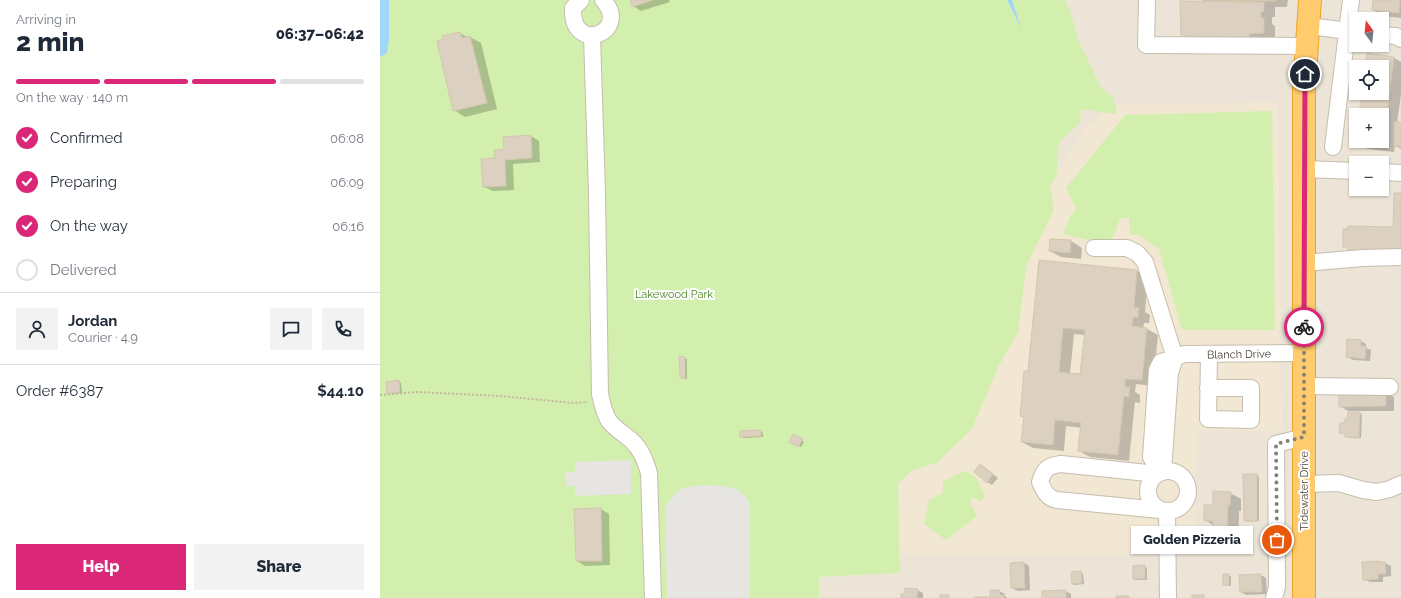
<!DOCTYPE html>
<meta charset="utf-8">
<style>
:root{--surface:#fff;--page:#f2f2f3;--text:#1f2937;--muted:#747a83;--line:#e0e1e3;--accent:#db2777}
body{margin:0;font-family:Raleway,sans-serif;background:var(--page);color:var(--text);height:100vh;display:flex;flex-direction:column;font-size:15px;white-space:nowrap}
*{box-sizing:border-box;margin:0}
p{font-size:13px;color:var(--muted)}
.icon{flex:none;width:22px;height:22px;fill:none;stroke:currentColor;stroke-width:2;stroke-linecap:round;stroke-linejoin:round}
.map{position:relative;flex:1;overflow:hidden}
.sheet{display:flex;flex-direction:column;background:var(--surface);width:380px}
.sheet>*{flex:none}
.needle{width:26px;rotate:345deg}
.fabs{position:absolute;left:969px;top:12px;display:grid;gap:8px}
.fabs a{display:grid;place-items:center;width:40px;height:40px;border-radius:0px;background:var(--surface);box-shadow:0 1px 3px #0004;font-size:20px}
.pin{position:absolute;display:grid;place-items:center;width:34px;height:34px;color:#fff;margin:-17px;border:2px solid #fff;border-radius:50%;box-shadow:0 1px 4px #0007}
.courier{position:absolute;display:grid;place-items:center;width:40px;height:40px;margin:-20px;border:3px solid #db2777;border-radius:50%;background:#fff;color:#222;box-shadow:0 1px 5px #0007}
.bubble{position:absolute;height:28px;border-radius:0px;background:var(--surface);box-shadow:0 1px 3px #0004;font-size:13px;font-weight:800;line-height:28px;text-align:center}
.head em{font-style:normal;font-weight:800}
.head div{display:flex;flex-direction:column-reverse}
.head{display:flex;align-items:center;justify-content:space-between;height:68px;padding:0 16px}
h1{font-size:26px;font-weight:800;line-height:30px}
.bar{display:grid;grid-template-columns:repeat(4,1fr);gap:6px 4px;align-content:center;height:48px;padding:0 16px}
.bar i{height:5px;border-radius:3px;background:var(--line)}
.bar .on{background:var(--accent)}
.bar p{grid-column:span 4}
.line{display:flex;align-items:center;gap:10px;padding:0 16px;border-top:1px solid var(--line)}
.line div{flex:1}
.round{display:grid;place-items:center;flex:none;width:42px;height:42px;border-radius:0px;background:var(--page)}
ol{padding:0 16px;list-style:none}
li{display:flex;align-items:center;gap:12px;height:44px}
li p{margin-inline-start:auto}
li .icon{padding:4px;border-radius:50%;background:var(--accent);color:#fff;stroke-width:4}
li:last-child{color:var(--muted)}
li i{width:22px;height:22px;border:2px solid var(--line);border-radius:50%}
.primary-button{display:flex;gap:8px;margin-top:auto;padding:8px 16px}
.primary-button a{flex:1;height:46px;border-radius:0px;background:var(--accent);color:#fff;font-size:16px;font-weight:800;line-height:46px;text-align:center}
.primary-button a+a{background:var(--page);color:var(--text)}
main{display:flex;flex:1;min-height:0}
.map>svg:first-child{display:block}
.residential{fill:#ebe4d7;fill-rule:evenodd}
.education{fill:#f1e7d2}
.green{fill:#d3efae}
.parking{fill:#e7e5e1}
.water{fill:#a0d6f9}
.shadow{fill:#0003;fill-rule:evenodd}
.building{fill:#dcd1c0;stroke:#d5c6af;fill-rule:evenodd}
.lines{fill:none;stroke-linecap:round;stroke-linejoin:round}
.minor-casing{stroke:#c6bdad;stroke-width:18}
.highway-casing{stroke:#efa32a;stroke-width:24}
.path{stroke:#c7b69a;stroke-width:2;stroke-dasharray:2 2;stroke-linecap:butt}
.minor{stroke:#fff;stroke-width:16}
.highway{stroke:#ffcb6c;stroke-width:22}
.done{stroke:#878075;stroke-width:4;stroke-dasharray:0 7.2}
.route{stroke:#db2777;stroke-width:5}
.labels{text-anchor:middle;stroke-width:4;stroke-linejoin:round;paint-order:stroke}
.park-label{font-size:11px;fill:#498521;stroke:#fff}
.street-label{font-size:11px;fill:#4b4336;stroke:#fff}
</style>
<main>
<section class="sheet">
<div class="head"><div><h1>2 min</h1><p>Arriving in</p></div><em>06:37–06:42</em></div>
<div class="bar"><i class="on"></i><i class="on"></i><i class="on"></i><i></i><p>On the way · 140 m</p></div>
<ol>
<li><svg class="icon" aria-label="check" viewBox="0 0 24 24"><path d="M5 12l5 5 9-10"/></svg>Confirmed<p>06:08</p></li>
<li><svg class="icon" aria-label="check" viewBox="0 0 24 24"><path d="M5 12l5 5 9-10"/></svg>Preparing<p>06:09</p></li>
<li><svg class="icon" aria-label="check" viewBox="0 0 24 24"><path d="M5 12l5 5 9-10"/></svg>On the way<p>06:16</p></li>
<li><i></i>Delivered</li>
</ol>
<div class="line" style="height:72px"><a class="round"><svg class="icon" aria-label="person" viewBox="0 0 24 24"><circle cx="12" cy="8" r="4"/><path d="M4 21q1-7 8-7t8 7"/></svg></a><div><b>Jordan</b><p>Courier · 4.9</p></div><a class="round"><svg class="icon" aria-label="chat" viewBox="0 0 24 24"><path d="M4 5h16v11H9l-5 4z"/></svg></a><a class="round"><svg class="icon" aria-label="phone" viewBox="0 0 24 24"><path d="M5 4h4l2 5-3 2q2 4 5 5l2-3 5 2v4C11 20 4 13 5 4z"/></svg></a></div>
<div class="line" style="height:52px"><div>Order #6387</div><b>$44.10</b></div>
<div class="primary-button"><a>Help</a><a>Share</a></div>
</section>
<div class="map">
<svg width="1021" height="598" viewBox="0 0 1021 598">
<rect width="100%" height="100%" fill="#f6f2e9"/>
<!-- residential -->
<path class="residential" d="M632 0H1021V598H439V577L520 573 518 483 641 28ZM976 19H1002V45H976ZM976 67H1002V93H976ZM976 115H1002V141H976ZM976 163H1002V189H976Z"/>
<!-- education -->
<path class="education" d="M898 102 902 431 817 430 814 554H520L518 483 559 449 665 196 703 129 733 104Z"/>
<!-- green -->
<path class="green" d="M9 0H627L639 24 632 0H685L690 11 698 39 721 88 733 97 737 114 701 109 700 123 681 140 677 149V174L670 187 674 210 646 266 638 332 618 367 592 429 558 462 532 471 518 483 520 573 439 577V598H0V57L6 53 9 40Z
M892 111 895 330H802L779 249 759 235 750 234 749 218H740L736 231 731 239 718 242 683 234 690 217 696 209 686 188 745 115Z
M585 471 596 477 605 497 600 501 593 497 590 502 597 516 566 540 544 524 549 500 563 493V481Z"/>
<!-- parking -->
<path class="parking" d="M251 460V494L195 496V486H186L185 472H195V462Z
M328 485 343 486 357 489 365 496 370 505V598H287L285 507 292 497 301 489 313 486Z"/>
<!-- water -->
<path class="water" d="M0 0H9V40L7 53 0 57Z
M627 0H632L641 28Z"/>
<!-- shadow -->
<path class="shadow" d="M251 0H289L290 2 261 11 253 6Z
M823 0H908L907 7H895V17H892V24L895 26V39L819 44 802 34 823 2Z
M994 0H1021V18L1004 16 993 10Z
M80 33 87 37H90L101 43 117 109 85 117 74 110 64 40Z
M1014 58 1021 62V94L1017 123H1021V149L1015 145 1014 152 988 149 977 143V141H1002V115H980L983 93H1002V67H986Z
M151 136 159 141 160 162 133 164 134 190 113 191 104 187 125 150Z
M691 241 702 248 701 259 681 257 670 251Z
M660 261 757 271 768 277 765 312 770 315 769 323H764L763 329H767L778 335 773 386 756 384 755 392 760 395V403L755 402 749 461 710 457 699 451 702 428 686 426 684 451 653 448 642 442 645 418 641 416 649 372ZM694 334 705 335 701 375 690 374Z
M981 341 986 344V348L991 350 990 361 973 360 967 357Z
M304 358 307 359V379L301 378Z
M19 381 21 383 22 393 10 394 8 393Z
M1006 392 1014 397V411H968L960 406Z
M980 413 982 415 981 438H968L966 436V434L960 433 966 424Z
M380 431 383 433V437L364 438 361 436Z
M414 436 424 442 421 447 410 441Z
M601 465 618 478 612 485 607 482Z
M877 475 879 477V521L867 522 865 520Z
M850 493 861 499V511H859L858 552 839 551 828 545 834 540V526L825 520 834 506Z
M221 509 229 514 230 565 205 566 197 561Z
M644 563 649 566 650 590 638 591 632 588Z
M1001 563H1005L1011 566V576L1003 577V582H990L984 579Z
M764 566 767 568V580H756L754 579Z
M701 572 703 574 704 584 695 585 693 584Z
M844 575 851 576V586L844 585Z
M881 575 886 578 887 594 866 595 861 592Z
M537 590 543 593V598H522Z
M619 591 625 594V596L627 598H595H611Z
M685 591 691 594V598H663Z"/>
<!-- building -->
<path class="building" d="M250 0H273L252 7Z
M822 0H896V1Z
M993 0H1020L1019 13 992 10Z
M800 1 884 2V11L881 12V18H884V33L869 34V42L807 39 806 35H801Z
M80 32 82 38 90 36 107 103 73 111 57 41 63 39 62 36Z
M987 53 1014 57 1003 147 975 143 976 139V141H1002V115H979L982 93H1002V67H985Z
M1014 122H1021V146H1014Z
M151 135 152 158 125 160 126 186 103 187 101 159 115 158 114 150 124 149 123 137Z
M1014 193H1021V251L968 250V247H963V229H968V226L1013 227Z
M670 239 691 240 690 253 669 251Z
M659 260 757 270 754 307 759 308 758 318 753 317 752 326 767 328 762 380 745 379V387H750L749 397 744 396 738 455 698 451 701 423 675 420 673 445 641 442 644 417 640 416 644 371H648ZM683 328 705 330 700 374 679 372Z
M967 339 981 340V346H986L985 359 966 357Z
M299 356 305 357V378H300Z
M19 380 20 392 7 394 6 382Z
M959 391H1006V406L959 407Z
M968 412H980L979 438 965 437V434L959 433 960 423H965V419H967Z
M381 430V436L360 437V431Z
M413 434 423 439 418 447 409 442Z
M600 464 613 474 607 483 594 472Z
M863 474H877V521H864Z
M833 491 851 492 850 506 848 505 847 546 827 545V539H833V521H824V505H833Z
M221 508 222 561H196L194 509Z
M999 561V562H1005L1006 574H998V579L983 580 982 562Z
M644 562 645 588H631L630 563Z
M765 565V579H753V566Z
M701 571 702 583 692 584 691 572Z
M843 574H849V585H843Z
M881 574 882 592H860L859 575Z
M525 588 538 589 537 598H521V594H525Z
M610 590H619L620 595H624V598H594V597H610Z
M686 590V598H662V591Z
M560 595H569V598H560Z
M812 595H824V598H812Z
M736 596H749V598H736Z"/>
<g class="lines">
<!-- minor casing -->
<g class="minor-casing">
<path id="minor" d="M201 0 193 8C191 56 252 32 223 0
M767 0 766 45 926 46
M928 24 937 27 976 32
M1002 35 1016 36 1021 39
M212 36 217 193 220 394C222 404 224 413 229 421 235 429 243 433 251 440 261 449 265 460 269 473L273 598
M953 147 971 0
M924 169 976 171
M1002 172 1021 173
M714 248H747L757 253 765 262 795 358 804 354 924 353
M924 263 983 258 1021 257
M924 386 1010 387
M828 388H871V420L828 419 829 354
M768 491a20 20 0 1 1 40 0a20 20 0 1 1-40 0Z
M781 472 771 457 777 370 781 362 795 358 790 373 783 472
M777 474 681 464C667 466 664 469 660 482 664 491 667 498 677 500L780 510
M924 484 959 483 983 490 997 492 1010 489 1021 484
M787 511 788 598
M894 598 897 587 896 444 924 437"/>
</g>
<!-- highway casing -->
<g class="highway-casing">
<path id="highway" d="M924 598V88L930 0"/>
</g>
<!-- path -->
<path class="path" d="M0 395 37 392 120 396 193 403 208 402"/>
<!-- minor -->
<use href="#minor" class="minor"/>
<!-- highway -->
<use href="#highway" class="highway"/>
</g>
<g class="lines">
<!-- done -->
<path class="done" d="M897 540 896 444 924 437V327"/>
<!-- route -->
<path class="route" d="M924 327 925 74"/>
</g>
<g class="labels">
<!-- park labels -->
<g class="park-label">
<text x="294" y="298">Lakewood Park</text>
</g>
<!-- street labels -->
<g class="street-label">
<text transform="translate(859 354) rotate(-1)" y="4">Blanch Drive</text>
<text transform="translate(924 491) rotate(-90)" y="4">Tidewater Drive</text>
</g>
</g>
</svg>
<div class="fabs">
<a><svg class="needle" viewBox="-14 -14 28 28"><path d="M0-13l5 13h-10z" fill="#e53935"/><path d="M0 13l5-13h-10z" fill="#747a83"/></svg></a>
<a><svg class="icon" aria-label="locate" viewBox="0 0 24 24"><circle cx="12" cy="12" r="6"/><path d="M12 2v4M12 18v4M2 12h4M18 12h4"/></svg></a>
<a>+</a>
<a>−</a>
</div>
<div class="pin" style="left:897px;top:540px;background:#ea580c"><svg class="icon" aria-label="bag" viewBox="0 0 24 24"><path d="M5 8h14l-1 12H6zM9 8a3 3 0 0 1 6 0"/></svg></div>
<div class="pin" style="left:925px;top:74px;background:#1f2937"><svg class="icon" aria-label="home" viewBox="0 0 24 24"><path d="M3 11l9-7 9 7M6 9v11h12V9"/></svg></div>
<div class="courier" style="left:924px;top:327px"><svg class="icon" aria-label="bike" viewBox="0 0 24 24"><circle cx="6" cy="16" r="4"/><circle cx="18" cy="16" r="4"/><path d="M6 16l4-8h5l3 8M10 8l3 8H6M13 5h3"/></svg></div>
<div class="bubble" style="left:751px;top:526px;width:122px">Golden Pizzeria</div>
</div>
</main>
